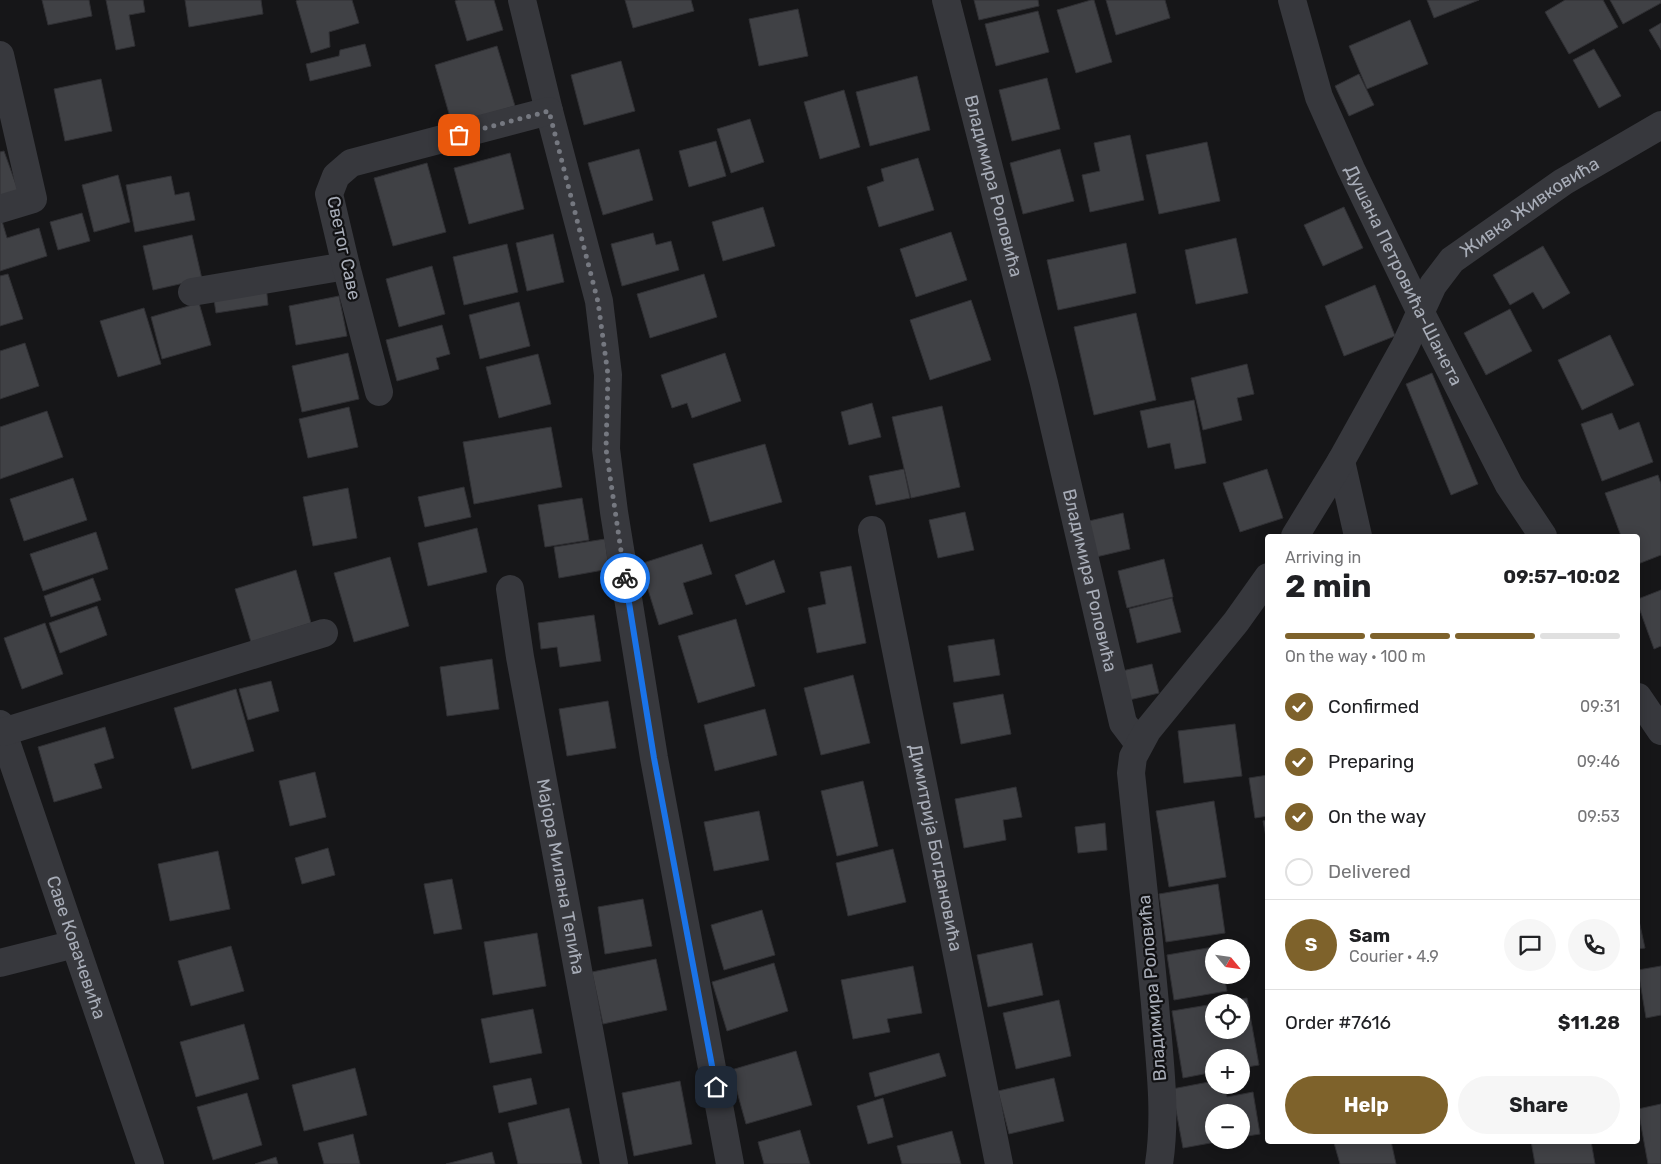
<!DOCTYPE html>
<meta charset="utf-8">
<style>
:root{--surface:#fff;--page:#f6f6f6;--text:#202124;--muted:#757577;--line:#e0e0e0;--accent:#7e622b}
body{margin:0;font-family:Rubik,sans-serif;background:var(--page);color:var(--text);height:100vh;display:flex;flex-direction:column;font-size:19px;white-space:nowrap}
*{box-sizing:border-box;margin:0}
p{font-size:16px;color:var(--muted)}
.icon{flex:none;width:28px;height:28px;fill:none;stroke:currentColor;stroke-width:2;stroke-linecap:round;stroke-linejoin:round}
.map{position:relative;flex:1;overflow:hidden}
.details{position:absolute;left:1265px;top:534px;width:375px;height:610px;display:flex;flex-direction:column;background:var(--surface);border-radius:5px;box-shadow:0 2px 12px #0003}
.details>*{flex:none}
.needle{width:32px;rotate:119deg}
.buttons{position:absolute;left:1205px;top:939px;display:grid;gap:10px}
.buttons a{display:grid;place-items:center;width:45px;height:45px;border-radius:50%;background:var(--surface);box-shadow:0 2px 12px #0003;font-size:25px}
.pin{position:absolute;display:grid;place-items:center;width:42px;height:42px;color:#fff;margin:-21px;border-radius:10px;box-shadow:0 2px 8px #0006}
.courier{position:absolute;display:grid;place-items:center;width:50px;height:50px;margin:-25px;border:4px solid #1a73e8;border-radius:50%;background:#fff;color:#222;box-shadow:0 1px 6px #0007}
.head em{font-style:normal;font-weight:700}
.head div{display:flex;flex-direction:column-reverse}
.head{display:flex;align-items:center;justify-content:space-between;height:85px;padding:0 20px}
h1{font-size:32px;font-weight:700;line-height:38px}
.bar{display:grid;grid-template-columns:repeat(4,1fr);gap:8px 5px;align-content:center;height:60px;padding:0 20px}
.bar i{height:6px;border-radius:4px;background:var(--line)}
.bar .selected{background:var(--accent)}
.bar p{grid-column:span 4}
.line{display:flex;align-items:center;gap:12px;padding:0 20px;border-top:1px solid var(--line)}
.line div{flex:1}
.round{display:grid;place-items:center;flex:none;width:52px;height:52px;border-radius:26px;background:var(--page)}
ol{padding:0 20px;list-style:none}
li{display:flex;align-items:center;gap:15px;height:55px}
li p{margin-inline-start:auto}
li .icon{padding:5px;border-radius:50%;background:var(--accent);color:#fff;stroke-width:4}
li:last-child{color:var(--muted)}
li i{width:28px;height:28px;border:2px solid var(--line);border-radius:50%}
.button{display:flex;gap:10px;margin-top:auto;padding:10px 20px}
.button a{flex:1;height:58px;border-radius:30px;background:var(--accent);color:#fff;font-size:20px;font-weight:700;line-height:58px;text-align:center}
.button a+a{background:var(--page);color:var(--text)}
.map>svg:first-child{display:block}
.building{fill:#404145;stroke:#303034}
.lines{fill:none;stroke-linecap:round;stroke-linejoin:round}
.minor{stroke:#37383d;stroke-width:28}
.done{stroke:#757880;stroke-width:5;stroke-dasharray:0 9}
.route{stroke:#1a73e8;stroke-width:6}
.labels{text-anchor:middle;stroke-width:4.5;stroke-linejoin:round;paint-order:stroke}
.street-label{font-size:18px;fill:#a8adb8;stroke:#111113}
</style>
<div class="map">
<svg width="1661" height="1164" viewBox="0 0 1661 1164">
<rect width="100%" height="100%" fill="#161618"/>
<!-- building -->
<path class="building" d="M42 0H89L92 16 48 25Z
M106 0H143L145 12 129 15 135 46 116 50Z
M185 0H261L263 14 189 27Z
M299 0H352L359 23 329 32 330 47 311 53 296 1Z
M458 0H494L503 30 467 41 455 1Z
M625 0H691L694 11 633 28Z
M974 0H1038L1039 6 979 20Z
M1091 0H1094L1112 62 1076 73 1057 10Z
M1106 0H1165L1170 18 1116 35Z
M1427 0H1479L1434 18Z
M1565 0H1603L1618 27 1569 54 1545 12Z
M1610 0H1661V3L1623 24Z
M798 9 808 56 759 66 749 19Z
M1038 11 1049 52 996 66 985 24Z
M1410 20 1428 64 1367 89 1349 46Z
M1661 23V50L1649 30Z
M365 44 371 66 310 81 306 64 339 56 340 50Z
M497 46 515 106 452 124 435 65Z
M1594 49 1621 96 1599 108 1573 60Z
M621 61 635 111 584 125 571 75Z
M1359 74 1374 105 1349 116 1335 86Z
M917 76 930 130 870 146 856 92Z
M1047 78 1060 129 1012 141 999 90Z
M101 79 112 131 65 141 54 89Z
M844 90 860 147 820 159 804 102Z
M750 119 764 162 731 173 717 129Z
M1130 135 1144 200 1090 212 1082 175 1100 171 1094 143Z
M716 141 726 176 689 187 679 151Z
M1207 142 1220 201 1159 214 1146 155Z
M639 149 653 200 603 215 588 163Z
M1060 149 1074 201 1023 214 1010 163Z
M4 151 19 193 0 200V152Z
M510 153 524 209 469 224 454 168Z
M918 158 934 210 879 227 867 187 884 181 881 169Z
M427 163 446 232 393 246 374 178Z
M118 175 130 222 94 232 82 185Z
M171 176 175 195 189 192 195 220 135 232 126 185Z
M763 207 775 246 723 261 712 222Z
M1344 207 1363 248 1323 266 1304 225Z
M82 213 90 241 58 250 50 222Z
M0 221H2L7 238 39 228 47 256 0 271Z
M951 232 967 280 916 297 900 249Z
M653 233 656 245 671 241 679 270 622 286 611 244Z
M553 234 564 282 527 291 516 243Z
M192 235 202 279 153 290 143 246Z
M1236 238 1248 293 1196 304 1185 250Z
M1126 243 1136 293 1058 310 1047 260Z
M507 244 518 292 464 305 453 257Z
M1543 246 1570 293 1543 309 1533 292 1510 305 1493 275Z
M432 266 445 314 399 327 386 279Z
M8 274 23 319 0 326V276Z
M704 274 717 317 650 338 637 294Z
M266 285 268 305 216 313 213 293Z
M1375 285 1395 336 1344 356 1325 306Z
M339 296 347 336 296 345 289 306Z
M971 300 991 360 930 380 910 320Z
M519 302 530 346 480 359 469 315Z
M199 303 211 345 162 359 151 317Z
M144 308 161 364 118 377 100 321Z
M1510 309 1532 351 1486 375 1464 333Z
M1136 313 1156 400 1094 415 1074 327Z
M442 325 450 354 436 358 439 369 397 381 386 340Z
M1610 335 1634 385 1582 410 1558 360Z
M25 343 39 386 0 399V351Z
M348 353 359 399 302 412 292 366Z
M725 353 741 401 692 418 687 403 672 408 661 375Z
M538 354 551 404 499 418 486 367Z
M1247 364 1254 394 1237 398 1242 420 1203 430 1191 378Z
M1432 373 1478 484 1451 495 1406 384Z
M1194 400 1206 463 1175 469 1170 443 1148 448 1140 411Z
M872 403 881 437 849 445 841 412Z
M942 406 960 487 911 498 892 417Z
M349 407 358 447 308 458 299 419Z
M47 411 63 457 0 479V427Z
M1612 413 1619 430 1639 422 1653 462 1602 481 1581 424Z
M551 427 562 487 474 504 463 442Z
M765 444 782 502 710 522 693 464Z
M904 469 910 498 876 505 869 476Z
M1267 469 1283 518 1240 532 1223 483Z
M1658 475 1661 484V555L1638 564V536H1621L1605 493Z
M73 478 87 520 24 541 10 499Z
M464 487 471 517 425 527 418 497Z
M348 488 357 538 313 546 303 497Z
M582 498 589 540 545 547 538 505Z
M965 512 974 550 938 558 929 520Z
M1123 513 1130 549 1096 557 1089 521Z
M477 528 487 572 428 586 418 543Z
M96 532 108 569 43 591 30 554Z
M605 539 609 569 559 578 554 547Z
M702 544 712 574 683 583 693 614 659 625 640 564Z
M390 557 409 626 354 642 334 573Z
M1164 559 1173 597 1127 608 1118 571Z
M774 560 785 592 746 605 735 575Z
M851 566 866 643 817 653 808 608 826 604 820 572Z
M296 570 311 623 251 642 235 589Z
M93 578 101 600 51 617 44 596Z
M1661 590V646L1654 649 1638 605V599Z
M1172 598 1181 632 1137 643 1129 609Z
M97 606 107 635 60 653 49 623Z
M594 615 601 661 560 667 557 647 541 649 538 623Z
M736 619 755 686 698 703 678 636Z
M45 623 63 674 22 689 4 638Z
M994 639 1000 675 954 682 948 646Z
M492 659 499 709 447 716 440 667Z
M1152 664 1159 693 1129 700 1122 671Z
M853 675 870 743 821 755 804 688Z
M271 681 279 711 248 720 239 689Z
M236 689 254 751 192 769 174 708Z
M1003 694 1011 734 961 744 953 703Z
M608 701 616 748 567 756 559 709Z
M765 709 777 755 715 771 704 725Z
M1235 724 1242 776 1184 783 1178 731Z
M105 727 114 758 94 764 102 788 54 802 38 747Z
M315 772 326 817 290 826 279 781Z
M1268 775V816L1255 818 1249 778Z
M863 781 878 846 837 856 821 791Z
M1016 787 1022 817 1003 820 1006 840 964 848 955 799Z
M1214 801 1226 877 1169 887 1156 811Z
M759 811 769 860 714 871 704 822Z
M1268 820V848L1263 821Z
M1105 823 1107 850 1078 853 1075 827Z
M328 848 335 875 302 884 295 858Z
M893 849 906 902 848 916 836 863Z
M218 851 230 909 170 921 158 864Z
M452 879 462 929 434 934 424 884Z
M1218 884 1225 933 1166 942 1159 894Z
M643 899 652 946 605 954 598 907Z
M762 910 775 955 724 970 711 925Z
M1638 916 1645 948 1638 949Z
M537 933 546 986 493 995 484 942Z
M1032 943 1043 995 988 1007 977 955Z
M231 946 244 991 191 1006 178 961Z
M1219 946V948H1214V975H1224L1227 991 1174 1000 1167 955Z
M656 959 667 1010 603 1024 592 972Z
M774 963 788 1011 727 1031 712 982Z
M913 966 922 1013 887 1019 890 1032 853 1039 841 980Z
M1661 966V1015L1646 1018 1638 970Z
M1247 998 1259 1065 1241 1068V1058H1214V1072L1183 1078 1172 1011 1214 1004V1030H1241V1002H1222Z
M1059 1000 1071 1056 1016 1069 1003 1013Z
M533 1009 542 1053 490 1063 481 1019Z
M244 1024 259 1079 196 1097 180 1042Z
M796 1051 812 1105 746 1124 731 1070Z
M939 1053 946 1076 875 1097 869 1073Z
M355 1068 367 1115 304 1131 292 1085Z
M531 1078 537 1104 499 1113 493 1086Z
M1054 1078 1064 1121 1009 1134 998 1091Z
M680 1081 692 1144 634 1156 622 1093Z
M1214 1081V1085H1225L1227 1097 1253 1092 1260 1134 1241 1137V1112H1214V1140H1227L1183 1148 1172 1089Z
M247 1093 262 1145 213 1160 197 1107Z
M883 1098 893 1137 868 1144 857 1106Z
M1661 1104V1164H1648L1638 1109Z
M569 1108 582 1164H518L508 1123Z
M800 1130 810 1164H764L758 1142Z
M952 1131 961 1164H902L897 1146Z
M353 1134 360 1164H324L318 1143Z
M1341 1141H1391L1396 1164H1340L1334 1143Z
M1531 1141H1591L1595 1164H1535Z
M492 1152 495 1164H446Z
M276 1157 278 1164H255Z"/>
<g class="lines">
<!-- minor -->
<g class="minor">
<path d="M522 0 549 111 599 301 608 375 606 449 614 512 654 758 730 1164"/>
<path id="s1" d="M946 0 1044 383 1123 723 1139 744"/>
<path id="s2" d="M1292 0 1319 97 1351 169 1420 311 1509 485 1543 536"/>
<path d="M0 55 33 199 0 209"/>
<path d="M192 292 346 266"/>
<path d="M379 392 346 266 329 194 336 176 351 163 549 111"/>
<path d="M1341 461 1358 536"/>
<path id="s3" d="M872 530 999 1164"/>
<path id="s4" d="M1295 536 1341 461 1405 346 1433 285 1452 260 1563 182 1661 125"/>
<path id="s5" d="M510 589 520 657 614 1164"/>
<path d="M1638 697 1661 731"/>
<path id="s6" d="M0 724 150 1164"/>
<path d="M3 732 324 633"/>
<path d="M0 963 75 944"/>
<path d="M1159 1164C1167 1112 1159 1057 1155 1004 1148 927 1139 850 1131 773L1133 757 1147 731 1236 622 1268 577"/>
</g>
</g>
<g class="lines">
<!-- done -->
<path class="done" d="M459 135 549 111 598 302 608 375 606 449 625 578"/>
<!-- route -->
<path class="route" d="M625 578 654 758 716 1087"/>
</g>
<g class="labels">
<!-- street labels -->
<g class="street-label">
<text dy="6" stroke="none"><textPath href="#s1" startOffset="192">Владимира Роловића</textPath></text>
<text dy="6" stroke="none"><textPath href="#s4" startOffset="412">Живка Живковића</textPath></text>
<text transform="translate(344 248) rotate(78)" y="6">Светог Саве</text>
<text dy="6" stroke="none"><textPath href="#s2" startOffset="298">Душана Петровића-Шанета</textPath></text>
<text dy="6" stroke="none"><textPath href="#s1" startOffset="598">Владимира Роловића</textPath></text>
<text dy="6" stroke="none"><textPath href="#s3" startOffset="324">Димитрија Богдановића</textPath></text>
<text dy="6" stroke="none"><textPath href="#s5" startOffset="292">Мајора Милана Тепића</textPath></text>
<text dy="6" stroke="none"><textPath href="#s6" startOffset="236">Саве Ковачевића</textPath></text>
<text transform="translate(1152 988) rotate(-95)" y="6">Владимира Роловића</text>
</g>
</g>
</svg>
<div class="buttons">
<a><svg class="needle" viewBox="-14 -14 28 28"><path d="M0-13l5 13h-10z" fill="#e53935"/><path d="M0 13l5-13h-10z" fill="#757577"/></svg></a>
<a><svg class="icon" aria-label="locate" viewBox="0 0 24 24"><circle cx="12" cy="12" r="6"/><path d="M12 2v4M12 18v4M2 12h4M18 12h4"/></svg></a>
<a>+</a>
<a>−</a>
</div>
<div class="pin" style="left:459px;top:135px;background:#ea580c"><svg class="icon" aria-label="bag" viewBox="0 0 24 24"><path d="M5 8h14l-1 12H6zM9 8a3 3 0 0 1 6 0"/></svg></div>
<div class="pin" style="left:716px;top:1087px;background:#1f2937"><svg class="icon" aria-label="home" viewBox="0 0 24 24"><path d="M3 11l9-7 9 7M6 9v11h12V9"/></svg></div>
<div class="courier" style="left:625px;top:578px"><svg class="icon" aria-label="bike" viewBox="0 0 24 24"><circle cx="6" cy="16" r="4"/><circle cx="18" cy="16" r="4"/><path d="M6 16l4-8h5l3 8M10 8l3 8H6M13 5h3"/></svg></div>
<section class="details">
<div class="head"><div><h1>2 min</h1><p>Arriving in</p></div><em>09:57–10:02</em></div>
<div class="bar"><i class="selected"></i><i class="selected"></i><i class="selected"></i><i></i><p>On the way · 100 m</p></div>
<ol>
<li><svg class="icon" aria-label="check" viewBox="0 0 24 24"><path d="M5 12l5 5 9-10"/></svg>Confirmed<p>09:31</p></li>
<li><svg class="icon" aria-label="check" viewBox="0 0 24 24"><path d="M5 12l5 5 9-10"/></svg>Preparing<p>09:46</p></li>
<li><svg class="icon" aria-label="check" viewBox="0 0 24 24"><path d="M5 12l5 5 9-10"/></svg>On the way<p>09:53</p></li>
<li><i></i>Delivered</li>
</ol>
<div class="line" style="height:90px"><b class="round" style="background:var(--accent);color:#fff">S</b><div><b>Sam</b><p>Courier · 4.9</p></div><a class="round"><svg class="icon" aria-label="chat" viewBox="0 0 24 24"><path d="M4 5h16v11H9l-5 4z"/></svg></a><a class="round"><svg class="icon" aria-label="phone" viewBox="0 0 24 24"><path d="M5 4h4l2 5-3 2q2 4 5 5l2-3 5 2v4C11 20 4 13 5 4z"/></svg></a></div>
<div class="line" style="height:65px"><div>Order #7616</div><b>$11.28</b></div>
<div class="button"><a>Help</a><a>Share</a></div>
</section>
</div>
